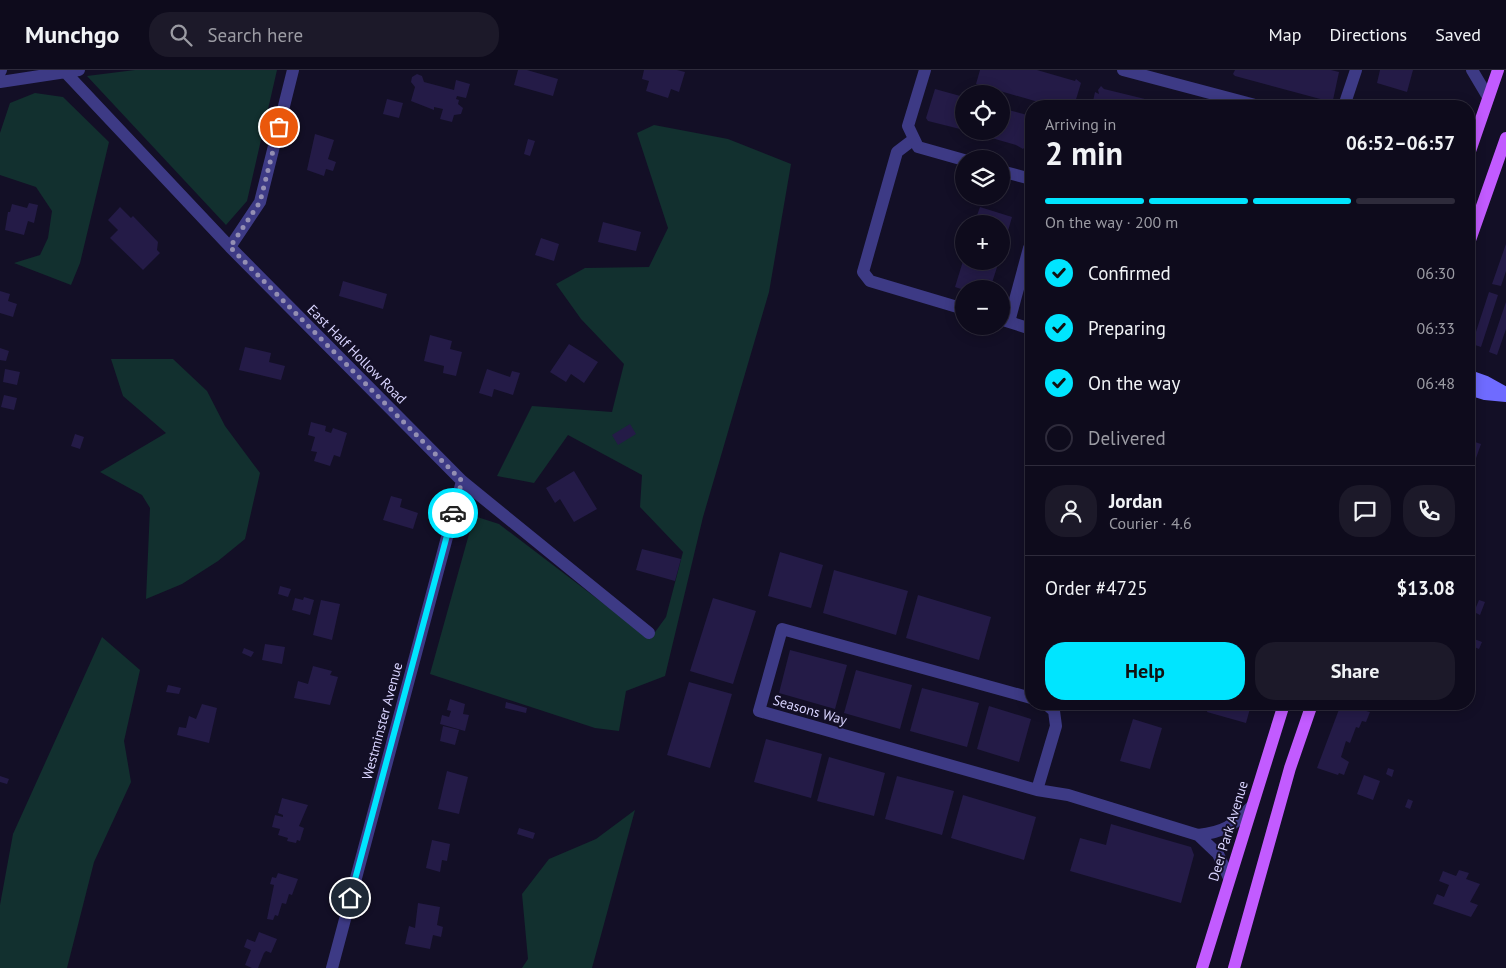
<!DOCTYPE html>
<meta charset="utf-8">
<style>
:root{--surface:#0e0b1c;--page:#1c1929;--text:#f1f3f6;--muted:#9b9ba3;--line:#2e2b3b;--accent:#00e5ff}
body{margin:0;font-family:"PT Sans",sans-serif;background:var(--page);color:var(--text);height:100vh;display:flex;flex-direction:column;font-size:19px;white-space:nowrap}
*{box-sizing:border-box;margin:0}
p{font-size:16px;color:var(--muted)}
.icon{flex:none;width:28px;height:28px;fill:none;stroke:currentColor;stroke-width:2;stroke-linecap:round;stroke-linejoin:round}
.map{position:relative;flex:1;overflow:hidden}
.details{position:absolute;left:1025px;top:30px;width:450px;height:610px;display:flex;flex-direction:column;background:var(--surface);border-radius:20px;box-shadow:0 2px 12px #0003,0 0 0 1px var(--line)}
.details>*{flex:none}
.fabs{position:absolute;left:955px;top:15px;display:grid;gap:10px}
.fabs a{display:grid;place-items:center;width:55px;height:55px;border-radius:50%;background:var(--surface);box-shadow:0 2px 12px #0003,0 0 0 1px var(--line);font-size:25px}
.pin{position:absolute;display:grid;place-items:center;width:42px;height:42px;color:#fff;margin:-21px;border:2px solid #fff;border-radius:50%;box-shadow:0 1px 5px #0007}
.courier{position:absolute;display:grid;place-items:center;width:50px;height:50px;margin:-25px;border:4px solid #00e5ff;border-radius:50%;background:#fff;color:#222;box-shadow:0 1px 6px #0007}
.headline em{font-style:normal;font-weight:600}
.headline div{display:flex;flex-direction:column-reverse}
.headline{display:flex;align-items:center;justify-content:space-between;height:85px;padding:0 20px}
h1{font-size:32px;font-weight:600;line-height:38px}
.bar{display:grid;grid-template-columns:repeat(4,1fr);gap:8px 5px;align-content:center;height:60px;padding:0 20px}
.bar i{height:6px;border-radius:4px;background:var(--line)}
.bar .selected{background:var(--accent)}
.bar p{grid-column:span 4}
.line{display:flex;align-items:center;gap:12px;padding:0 20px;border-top:1px solid var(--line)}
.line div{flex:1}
.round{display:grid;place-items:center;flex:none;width:52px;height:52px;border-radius:20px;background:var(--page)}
ol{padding:0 20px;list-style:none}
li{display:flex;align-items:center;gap:15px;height:55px}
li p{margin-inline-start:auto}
li .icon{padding:5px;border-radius:50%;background:var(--accent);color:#111;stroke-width:4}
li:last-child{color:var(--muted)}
li i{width:28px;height:28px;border:2px solid var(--line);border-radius:50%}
.primary-button{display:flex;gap:10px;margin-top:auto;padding:10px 20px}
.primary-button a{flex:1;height:58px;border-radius:20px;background:var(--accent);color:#111;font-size:20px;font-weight:600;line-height:58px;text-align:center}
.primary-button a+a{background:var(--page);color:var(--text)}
header{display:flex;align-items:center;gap:30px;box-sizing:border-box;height:70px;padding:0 25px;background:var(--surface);border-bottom:1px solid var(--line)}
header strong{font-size:24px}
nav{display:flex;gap:28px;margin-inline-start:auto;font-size:18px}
.search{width:350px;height:45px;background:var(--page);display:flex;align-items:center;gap:12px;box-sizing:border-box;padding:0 18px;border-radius:20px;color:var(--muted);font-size:19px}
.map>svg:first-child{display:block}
.green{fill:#12302f}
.building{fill:#241b47}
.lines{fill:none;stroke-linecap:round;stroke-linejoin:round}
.street{stroke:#3d3a85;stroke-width:12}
.secondary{stroke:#6f6bff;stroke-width:12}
.primary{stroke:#c25bff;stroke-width:12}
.done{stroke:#948fb3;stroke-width:5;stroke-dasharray:0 9}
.route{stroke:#00e5ff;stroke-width:6}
.labels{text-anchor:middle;stroke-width:4;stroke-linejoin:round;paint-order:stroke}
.street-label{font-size:14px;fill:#d9d4ff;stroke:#130f26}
</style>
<header>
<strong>Munchgo</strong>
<div class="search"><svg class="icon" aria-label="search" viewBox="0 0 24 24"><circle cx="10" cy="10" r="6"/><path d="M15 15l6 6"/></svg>Search here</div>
<nav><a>Map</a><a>Directions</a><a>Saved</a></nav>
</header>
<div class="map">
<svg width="1506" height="898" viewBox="0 0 1506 898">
<rect width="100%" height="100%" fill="#130f26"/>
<!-- green -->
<path class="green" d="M135 0H277L247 131 226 155 87 6Z
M35 23 63 27 109 72 80 193 71 215 14 193 40 185 48 168 52 141 36 117 0 105V63L10 33Z
M654 55 728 69 791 94 769 222 703 447 665 606 626 621 619 661 595 658 430 604 474 446 499 454 650 569 666 547 683 482 640 437 642 405 568 365 534 413 497 406 532 336 612 342 624 294 581 249 556 214 585 198 649 197 668 158 637 63Z
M111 289H173L207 321 225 356 260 403 245 469 218 491 182 514 146 529 150 438 142 425 100 402 166 363 123 326Z
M102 567 140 600 124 671 131 712 94 792 67 898H0V835L13 764Z
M635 740 592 898H522L528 889 522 824 549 789 596 769Z"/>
<!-- building -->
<path class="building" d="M518 0H527L558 9 553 26 514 15Z
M644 0H677L685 2 679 22 671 19 668 28 646 21 649 11 642 9Z
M980 0H1037L1075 11 1076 9 1081 13 1074 36H1052L976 14Z
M1235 0H1331L1339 2 1333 30 1330 34 1324 30 1235 6 1233 4Z
M1380 0H1413L1407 22 1377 13Z
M417 4 422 6 424 12 454 20 456 10 470 14 466 28 457 26 456 29 459 30 458 34 463 38 461 44 454 45 452 52 440 49 443 39 434 37V40L411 31 415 17 411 12 412 7Z
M1101 16 1104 19 1145 29V36H1092L1095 22 1099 24 1098 20Z
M935 19 964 27V60L928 51 926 48Z
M387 29 403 33 399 48 383 44Z
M1373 31 1376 33 1385 36H1368Z
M1001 38 1031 46 1025 77 1023 79 1016 75 971 62 1001 61Z
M315 64 334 70 328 89 336 92 333 101 326 99 324 106 307 100Z
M528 69 535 71 530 86 524 84Z
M29 133 38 135 34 153 28 151 24 165 5 160 8 142H10L12 134 27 138Z
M120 137 131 148 133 146 158 172 157 180 160 183 143 200 110 168 118 160 108 150Z
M980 137 1012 147 1002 182 1001 154H974Z
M603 152 641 162 636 181 598 172Z
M541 168 559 174 554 191 535 185Z
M1506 174V201L1501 216 1492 214Z
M963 191H999L990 219 964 220 955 217Z
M343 211 387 224 383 239 339 226Z
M0 221 10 224 8 231 17 234 13 247 0 243Z
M1489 222 1498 225 1481 277 1472 274Z
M1506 232V259L1497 285 1489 282Z
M430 265 452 271 450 279 462 282 456 306 443 303 444 296 424 291Z
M569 274 598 292 584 313 571 304 566 312 550 302Z
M245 277 271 283 269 292 285 296 281 310 239 300Z
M0 278 9 281 6 291 0 290Z
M5 299 20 302 17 315 3 312Z
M487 299 510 307 512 301 520 303 513 325 494 319 492 327 479 323Z
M4 325 17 328 14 340 1 337Z
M311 352 326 356 325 361 331 363 333 358 347 363 340 387 334 385 330 396 314 391 317 382 311 381 315 367 308 365Z
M630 354 636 364 618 375 612 365Z
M75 364 84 367 80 379 71 376Z
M1469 370 1481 374 1469 408Z
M574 401 597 439 574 452 560 429 555 433 546 418Z
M391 426 402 429 400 437 418 443 413 459 383 450Z
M642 479 681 489 675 511 636 500Z
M780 482 823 495 811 538 768 526Z
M834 500 908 521 896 565 823 543Z
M280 516 291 519 288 527 278 524Z
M918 525 991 547 979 590 906 568Z
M1469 526 1474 528 1469 543Z
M304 527 314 530 310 545 292 540 295 528 303 530Z
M713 528 756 541 733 614 690 601Z
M321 530 340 534 332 570 313 565Z
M1479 530 1485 532 1480 545 1474 542Z
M1469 567 1482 572 1479 579 1469 575Z
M265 574 285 577 282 594 262 590Z
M244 578 254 582 251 587 242 583Z
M790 580 847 595 835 639 779 623Z
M313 596 332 601 330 605 338 607 330 635 294 628 298 611 308 614Z
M856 600 912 615 900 659 844 643Z
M689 612 732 624 710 698 667 685Z
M168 615 181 618 179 624 166 622Z
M922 618 979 633 967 677 910 661Z
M450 629 465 634 463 644 469 645 465 661 440 654 442 645 449 647 451 641 447 640Z
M506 632 527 638 526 643 505 638Z
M202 634 217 638 209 673 177 665 179 657 186 658 189 646 196 649Z
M1209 634H1245L1251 635 1246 653 1207 642Z
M1341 634 1370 642 1366 652 1362 651 1359 658 1356 657 1350 673 1346 671 1341 687 1349 692 1344 705 1339 703 1338 705 1317 698Z
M989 636 1031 649 1019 692 977 679Z
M1133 649 1162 658 1150 699 1120 691Z
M443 656 459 660 455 675 440 671Z
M766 669 822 684 811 728 754 712Z
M829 687 885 703 874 746 817 731Z
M1388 698 1394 700 1392 707 1386 704Z
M447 701 468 707 459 744 438 739Z
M1364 705 1380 711 1373 730 1357 724Z
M0 706 9 709 7 714 0 712Z
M897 706 954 721 942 765 885 749Z
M963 725 1036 747 1024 790 951 768Z
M282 728 308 735 299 756 304 758 300 771 297 770 296 773 287 771 288 768 278 765 280 759 272 757 275 745 283 747V745L278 743Z
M1408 729 1413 731 1410 739 1405 737Z
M1111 754 1191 777 1194 785 1181 833 1070 801 1080 768 1106 775Z
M519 758 535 763 533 769 517 764Z
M432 770 450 774 447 791 442 790 440 802 426 798Z
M1459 800 1469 803 1466 809 1480 814 1470 832 1478 835 1471 847 1433 834 1437 824 1444 827 1449 815 1439 811 1443 801 1456 806Z
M278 803 298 809 292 825 289 824 286 834 282 833 278 846 275 845 273 850 267 849 274 815 270 814 272 807 276 808Z
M418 833 440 837 437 855 443 857 441 867 433 865 430 879 405 874 409 856 415 858Z
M259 862 277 869 271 883 266 881 264 883 258 898H252L245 895 251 880 244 877 247 869 255 872Z"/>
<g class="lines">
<!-- street -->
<path class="street" d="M925 0 908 56 918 77 964 90
M1123 0 1259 36
M1472 0 1488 27
M0 2 1 0
M66 3 230 177 462 411 649 563
M0 12 79 0
M1344 36 1356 0
M914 69 897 82 863 202 870 211 964 239
M1001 101 1031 109
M230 177 260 132 293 0
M1003 250 1031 259
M1009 252 1029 178
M1031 628 782 559 759 641 1037 720 1068 725 1198 765C1224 762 1233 756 1251 737
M1037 720 1056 656 1054 641 1046 634
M1198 765 1218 784 1229 808
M332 898 462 411"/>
<!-- secondary -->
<path class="secondary" d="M1469 306 1486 312 1506 323
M1469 319 1485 324 1506 326"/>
<!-- primary -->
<path class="primary" d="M1469 84 1498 0
M1469 173 1506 68
M1202 898 1284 634
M1234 898 1290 698 1312 634"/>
</g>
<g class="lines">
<!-- done -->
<path class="done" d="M279 57 260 132 230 177 462 411 453 443"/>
<!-- route -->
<path class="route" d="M350 828 453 443"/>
</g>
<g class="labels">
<!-- street labels -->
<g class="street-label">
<text transform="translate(357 284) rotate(45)" y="5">East Half Hollow Road</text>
<text transform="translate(810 640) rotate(16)" y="5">Seasons Way</text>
<text transform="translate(382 651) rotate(-75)" y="5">Westminster Avenue</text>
<text transform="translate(1228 761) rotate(-73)" y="5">Deer Park Avenue</text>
</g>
</g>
</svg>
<div class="fabs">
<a><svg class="icon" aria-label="locate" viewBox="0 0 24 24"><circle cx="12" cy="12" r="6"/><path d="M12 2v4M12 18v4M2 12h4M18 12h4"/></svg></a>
<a><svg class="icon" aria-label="layers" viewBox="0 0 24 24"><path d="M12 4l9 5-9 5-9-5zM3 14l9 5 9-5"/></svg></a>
<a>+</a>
<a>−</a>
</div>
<div class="pin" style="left:279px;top:57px;background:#ea580c"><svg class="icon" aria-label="bag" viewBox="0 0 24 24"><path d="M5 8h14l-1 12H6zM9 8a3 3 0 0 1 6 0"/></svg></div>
<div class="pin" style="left:350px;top:828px;background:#1f2937"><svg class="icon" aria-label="home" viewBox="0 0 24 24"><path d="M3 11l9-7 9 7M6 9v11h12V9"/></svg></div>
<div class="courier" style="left:453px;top:443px"><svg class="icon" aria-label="car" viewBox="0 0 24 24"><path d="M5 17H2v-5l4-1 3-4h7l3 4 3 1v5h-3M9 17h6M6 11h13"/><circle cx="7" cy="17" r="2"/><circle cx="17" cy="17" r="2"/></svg></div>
<section class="details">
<div class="headline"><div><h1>2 min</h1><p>Arriving in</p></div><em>06:52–06:57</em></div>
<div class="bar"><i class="selected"></i><i class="selected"></i><i class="selected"></i><i></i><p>On the way · 200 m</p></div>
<ol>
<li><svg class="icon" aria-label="check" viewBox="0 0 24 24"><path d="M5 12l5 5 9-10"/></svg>Confirmed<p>06:30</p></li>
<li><svg class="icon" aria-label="check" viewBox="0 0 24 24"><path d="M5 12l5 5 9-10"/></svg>Preparing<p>06:33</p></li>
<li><svg class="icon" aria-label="check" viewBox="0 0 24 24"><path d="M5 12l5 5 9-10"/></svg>On the way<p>06:48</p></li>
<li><i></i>Delivered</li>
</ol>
<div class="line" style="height:90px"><a class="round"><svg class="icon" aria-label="person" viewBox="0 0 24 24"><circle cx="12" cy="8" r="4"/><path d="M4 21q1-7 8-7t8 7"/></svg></a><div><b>Jordan</b><p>Courier · 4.6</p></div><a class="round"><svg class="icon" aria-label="chat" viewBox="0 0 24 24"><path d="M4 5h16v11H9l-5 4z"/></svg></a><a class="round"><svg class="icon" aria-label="phone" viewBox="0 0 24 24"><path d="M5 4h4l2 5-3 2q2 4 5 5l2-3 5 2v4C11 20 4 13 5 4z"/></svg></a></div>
<div class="line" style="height:65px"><div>Order #4725</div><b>$13.08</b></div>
<div class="primary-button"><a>Help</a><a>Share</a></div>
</section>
</div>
